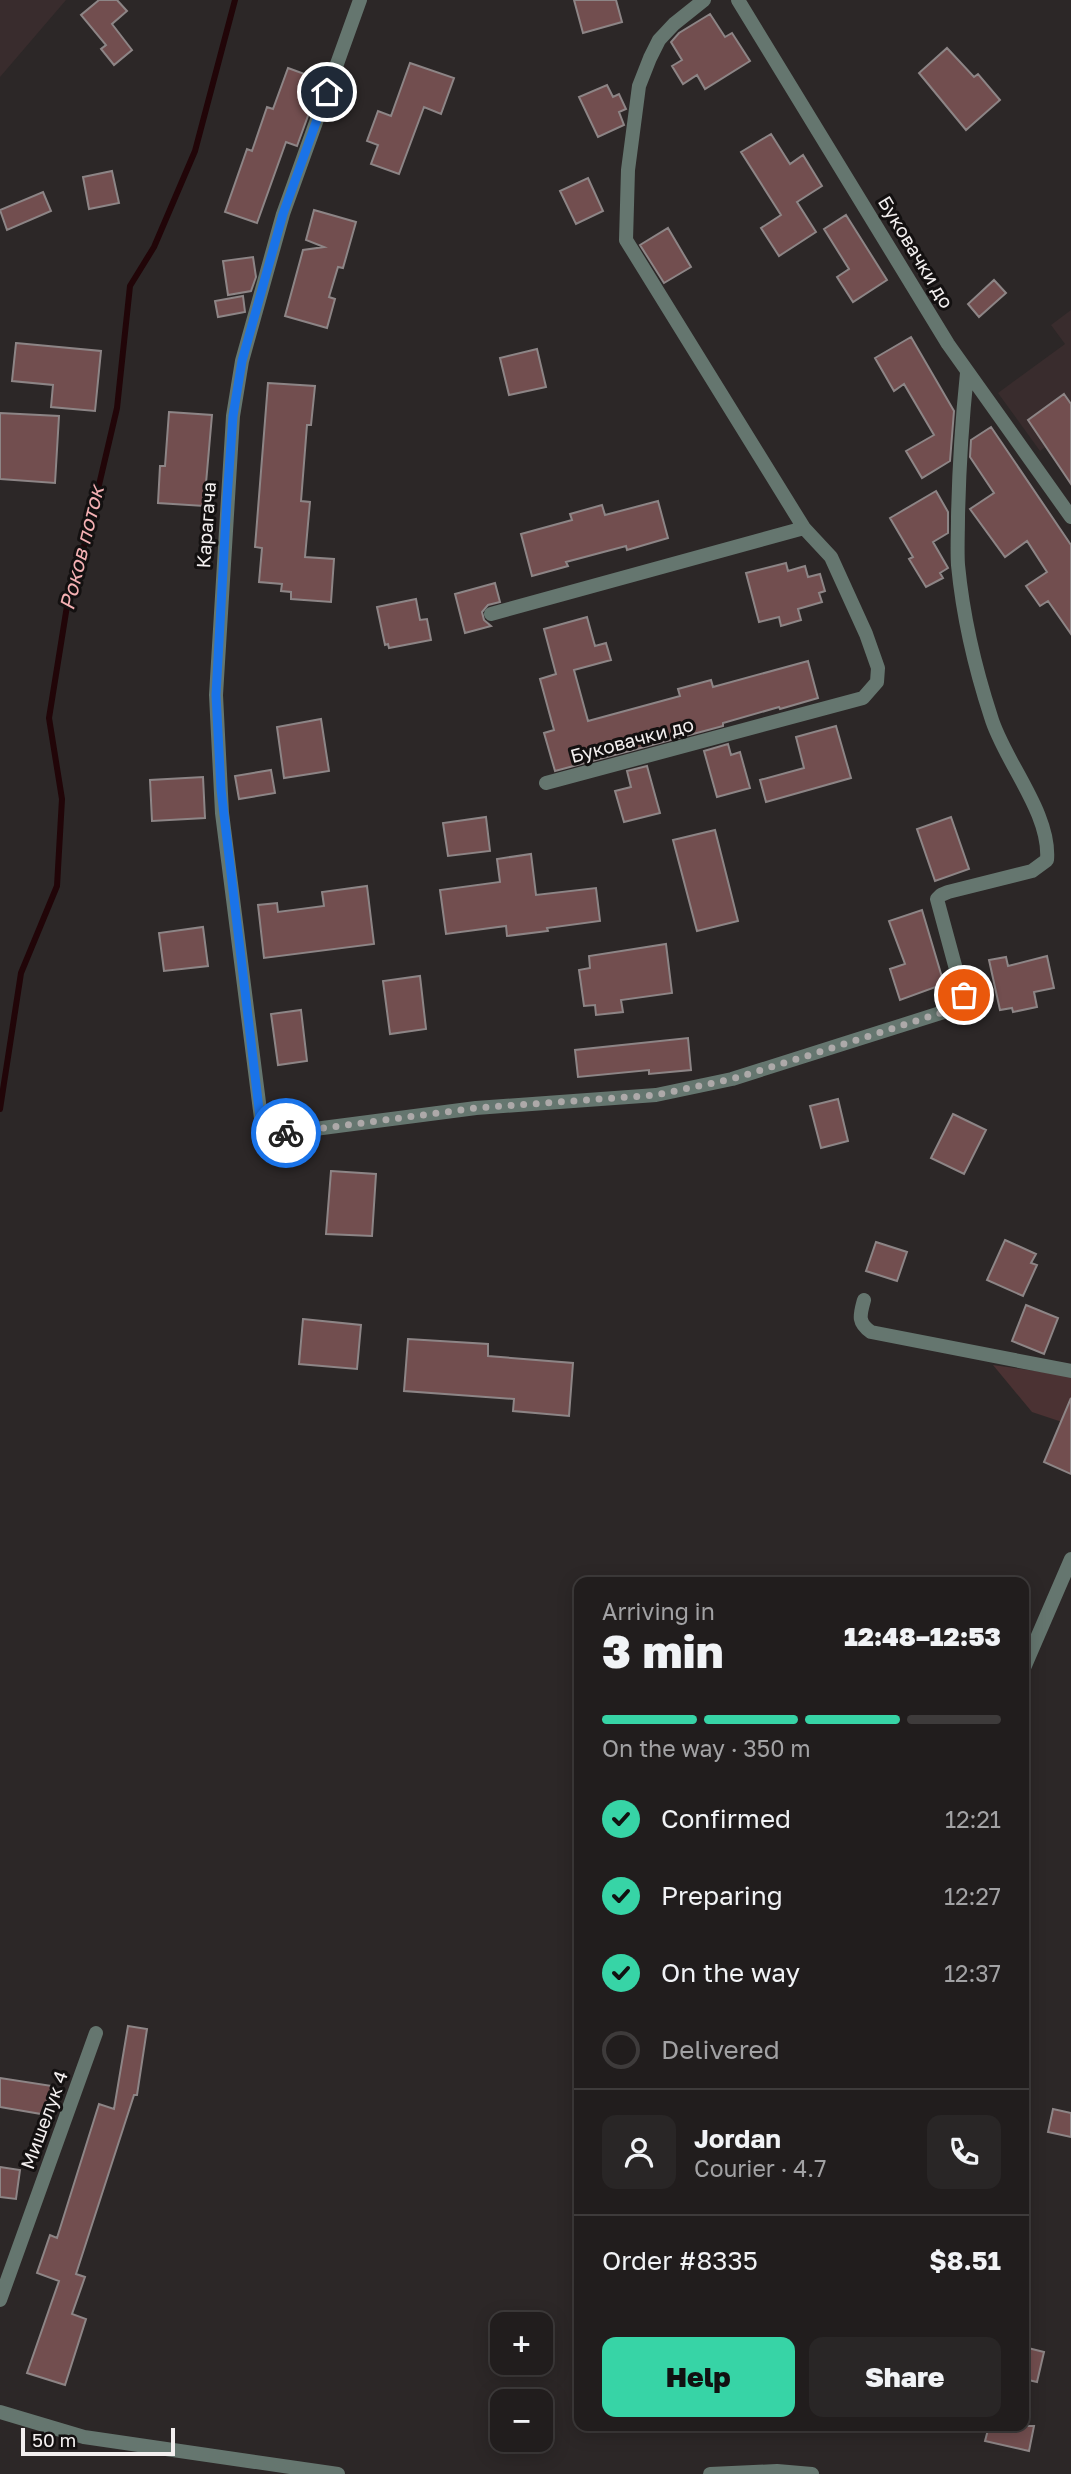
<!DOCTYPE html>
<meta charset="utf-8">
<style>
:root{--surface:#211d1d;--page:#292626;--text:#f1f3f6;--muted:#a2a2a4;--line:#3e3b3b;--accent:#37d4a6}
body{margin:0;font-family:"Golos Text",sans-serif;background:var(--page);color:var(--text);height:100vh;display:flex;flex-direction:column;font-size:26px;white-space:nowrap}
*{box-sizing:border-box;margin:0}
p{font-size:23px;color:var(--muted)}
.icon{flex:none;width:38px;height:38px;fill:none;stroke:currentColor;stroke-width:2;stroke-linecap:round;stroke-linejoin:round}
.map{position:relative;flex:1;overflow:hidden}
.drawer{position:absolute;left:574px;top:1577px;width:455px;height:854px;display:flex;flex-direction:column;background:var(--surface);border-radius:14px;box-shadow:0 4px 18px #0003,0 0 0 2px var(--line)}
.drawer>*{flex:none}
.controls{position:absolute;left:490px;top:2312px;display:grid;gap:14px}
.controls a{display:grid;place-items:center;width:63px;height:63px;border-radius:14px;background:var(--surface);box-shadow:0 4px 18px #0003,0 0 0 2px var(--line);font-size:35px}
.scale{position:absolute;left:21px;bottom:18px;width:154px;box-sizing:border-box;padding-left:7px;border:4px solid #f3efef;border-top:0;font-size:19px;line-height:24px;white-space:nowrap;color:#f3efef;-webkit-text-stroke:5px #131010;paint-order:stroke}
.pin{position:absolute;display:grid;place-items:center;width:60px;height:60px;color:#fff;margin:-30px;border:4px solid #fff;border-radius:50%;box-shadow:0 2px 7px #0007}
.courier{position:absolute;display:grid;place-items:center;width:70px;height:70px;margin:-35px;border:5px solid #1a73e8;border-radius:50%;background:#fff;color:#222;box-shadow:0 2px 9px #0007}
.summary em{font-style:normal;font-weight:800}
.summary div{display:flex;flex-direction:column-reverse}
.summary{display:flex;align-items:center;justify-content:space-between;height:119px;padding:0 28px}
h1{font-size:46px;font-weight:800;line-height:52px}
.bar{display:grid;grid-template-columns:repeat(4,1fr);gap:10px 7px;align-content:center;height:84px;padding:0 28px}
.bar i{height:9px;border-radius:5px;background:var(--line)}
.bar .current{background:var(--accent)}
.bar p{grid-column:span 4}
.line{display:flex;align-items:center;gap:18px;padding:0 28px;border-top:2px solid var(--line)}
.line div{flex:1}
.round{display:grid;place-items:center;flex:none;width:74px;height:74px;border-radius:14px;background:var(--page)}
ol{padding:0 28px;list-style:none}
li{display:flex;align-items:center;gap:21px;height:77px}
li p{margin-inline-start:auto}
li .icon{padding:7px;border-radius:50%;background:var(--accent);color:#111;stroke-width:4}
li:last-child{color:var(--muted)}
li i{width:38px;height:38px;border:4px solid var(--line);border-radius:50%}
.cta{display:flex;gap:14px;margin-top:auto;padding:14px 28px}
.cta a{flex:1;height:80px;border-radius:14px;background:var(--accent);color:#111;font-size:28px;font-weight:800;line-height:80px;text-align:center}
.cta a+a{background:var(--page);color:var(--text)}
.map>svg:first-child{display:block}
.built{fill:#392c2d}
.green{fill:#4b3233}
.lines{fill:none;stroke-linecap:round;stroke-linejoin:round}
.stream{stroke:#210508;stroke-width:6}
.building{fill:#724e4f;stroke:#8d8586;stroke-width:2}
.minor{stroke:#65766f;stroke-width:14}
.done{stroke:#ada9a9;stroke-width:7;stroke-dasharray:0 12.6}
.route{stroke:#1a73e8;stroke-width:9}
.labels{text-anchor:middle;stroke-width:6;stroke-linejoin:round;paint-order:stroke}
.street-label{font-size:19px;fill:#f3efef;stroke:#131010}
.water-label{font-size:21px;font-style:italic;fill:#f4b0b3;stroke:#131010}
</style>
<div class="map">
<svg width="1071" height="2474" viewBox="0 0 1071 2474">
<rect width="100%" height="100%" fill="#2c2727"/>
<!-- built -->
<path class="built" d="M0 0H66L0 77Z
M1071 310V428L1040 451 998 393 1065 344 1051 325Z"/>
<!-- green -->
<path class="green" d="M993 1365 1071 1376V1425L1032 1412Z"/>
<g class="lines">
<!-- stream -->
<path class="stream" d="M0 1109 21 973 57 886 62 799 49 718 67 606 88 532 117 408 130 286 154 247 195 151 235 0"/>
</g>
<!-- building -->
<path class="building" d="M99 0H117L127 11 112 24 132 50 114 65 101 49 106 45 81 15Z
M574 0H616L622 22 583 33Z
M710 14 725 37 732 33 750 61 705 89 697 75 683 84 672 66 682 60 671 42 679 33Z
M947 48 974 77 978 74 1000 100 966 130 919 73Z
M410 63 454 78 441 114 424 107 399 174 371 164 378 145 367 141 378 111 391 116Z
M288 68 321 80 297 146 286 142 257 223 225 212 247 149 252 151 267 107 273 109Z
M607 85 613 97 619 94 626 109 619 112 624 125 598 137 579 97Z
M771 134 790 164 803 155 822 186 797 202 816 232 779 256 761 228 781 215 741 152Z
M112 171 119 203 89 209 83 177Z
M588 178 603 211 576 224 560 191Z
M43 192 51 211 7 230 0 210Z
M314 210 356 222 343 268 338 267 329 297 335 299 327 328 285 316 303 250 324 247 306 240Z
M846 215 887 280 853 302 837 277 849 269 824 229Z
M668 228 691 267 664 283 640 245Z
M253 257 256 277 251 291 228 295 223 261Z
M994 280 1006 293 979 317 968 304Z
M243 296 245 312 218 317 215 301Z
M911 337 954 411 950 461 922 478 906 451 934 435 904 384 894 391 875 358Z
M16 343 101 351 95 411 51 407 53 385 12 381Z
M537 349 546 387 509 395 500 358Z
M268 383 315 386 311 425H307L301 501 310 502 305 557 334 559 331 602 291 599V592L281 591 282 584 259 582 262 548 255 547Z
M1064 394 1071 404V484L1028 420Z
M169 412 212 415 204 506 158 503 160 466H165Z
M0 413 59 416 55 483 0 479Z
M991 427 1071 545V634L1048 601 1040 606 1026 586 1047 572 1027 541 1005 557 970 509 994 493 970 457 971 440Z
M936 491 948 512V533L933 542 948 568 940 573 943 578 926 587 909 559 913 557 890 518Z
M658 501 668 538 627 550 626 546 566 562 568 566 532 576 521 534 572 520 570 514 602 505 605 515Z
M786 563 788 571 805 566 808 577 820 574 825 591 819 593 822 602 798 609 801 620 781 626 779 617 759 622 746 573Z
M495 583 500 602 488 605 482 612 484 620 491 626 465 633 455 594Z
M416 599 420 620 427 619 431 640 389 648 388 644 385 645 377 607Z
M587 617 595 646 606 643 611 660 574 670 588 721 680 696 678 689 711 680 713 687 808 661 818 698 780 709 779 707 723 723V726L555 771 544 733 554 730 540 679 556 674 544 629Z
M321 719 329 771 284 778 277 727Z
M836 726 851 778 766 802 760 780 804 768 796 737Z
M728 744 731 755 740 752 750 788 717 797 704 751Z
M647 766 660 813 624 822 615 791 631 787 627 771Z
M271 770 275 793 239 799 235 776Z
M203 777 205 818 152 821 150 780Z
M486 817 490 851 448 856 443 823Z
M951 817 969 869 935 881 917 829Z
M715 830 738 921 697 931 673 840Z
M531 854 536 895 596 888 600 921 547 928 548 931 507 936 506 926 446 934 440 890 500 882 497 859Z
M367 886 374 944 264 958 258 905 277 903 278 912 324 906 322 892Z
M922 910 944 984 900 1000 890 969 905 964 889 921Z
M203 927 208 966 164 971 159 933Z
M666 944 672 993 621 1000 623 1012 596 1015 595 1005 584 1006 579 970 590 968 589 956Z
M1047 956 1054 988 1034 992 1037 1007 1013 1012 1012 1008 1000 1010 989 960 1006 957 1008 966Z
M420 976 426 1029 390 1034 383 981Z
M301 1010 307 1061 278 1065 271 1014Z
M688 1038 691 1070 649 1074V1070L578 1077 575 1050Z
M838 1099 848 1141 821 1148 810 1106Z
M953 1114 986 1130 964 1174 931 1158Z
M331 1171 376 1174 372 1236 326 1234Z
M1005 1240 1036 1254 1031 1263 1037 1265 1023 1296 987 1280Z
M876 1242 907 1252 897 1281 866 1271Z
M1026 1305 1058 1318 1044 1354 1012 1341Z
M303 1319 361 1325 357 1369 299 1364Z
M408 1339 488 1344V1356L573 1363 569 1416 513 1411 514 1399 404 1391Z
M1071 1398V1474L1044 1462Z
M128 2026 147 2029 137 2095H134L76 2274 85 2277 72 2314 86 2319 65 2385 27 2373 59 2281 37 2273 50 2235 57 2238 99 2104 114 2109Z
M0 2078 52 2086 47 2115 0 2107Z
M1053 2109 1071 2113V2137L1048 2132Z
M0 2167 20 2170 16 2199 0 2197Z
M1024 2347 1044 2352 1037 2382 1024 2379Z
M989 2426H1034L1029 2451 985 2441Z"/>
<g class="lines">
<!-- minor -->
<path class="minor" d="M360 0 283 214 242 361 233 416 216 695 222 813 262 1126 284 1133 476 1108 656 1095 732 1079 950 1010 963 1001V995L937 899 941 895 948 892 1032 871 1047 860C1051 813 1004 761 991 717 975 668 963 617 958 565 957 549 958 533 958 517 959 469 962 421 967 373
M738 0 948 344 1071 517
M491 614 804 528
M546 783 863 698 877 682 878 668 866 634 831 557 804 528 626 240 628 170 639 86 650 58 659 40 674 24 704 0
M864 1300C860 1315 857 1322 871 1332L1071 1371
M1024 1668 1071 1559
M0 2300 96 2033
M0 2412 84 2437 338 2474
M710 2474 777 2471 812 2474"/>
</g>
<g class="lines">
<!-- done -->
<path class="done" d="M286 1133 476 1108 656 1095 732 1079 810 1055 950 1010 963 1001 964 995"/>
<!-- route -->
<path class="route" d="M286 1133 261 1126 221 789 216 695 227 498 233 416 242 361 283 214 327 92"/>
</g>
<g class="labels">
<!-- street labels -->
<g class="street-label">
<text transform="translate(916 252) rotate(59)" y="7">Буковачки до</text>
<text transform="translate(206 525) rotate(-86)" y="7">Карагача</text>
<text transform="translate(632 740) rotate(-15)" y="7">Буковачки до</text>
<text transform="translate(44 2120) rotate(-70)" y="7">Мишелук 4</text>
</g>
<!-- water labels -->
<g class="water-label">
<text transform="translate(82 548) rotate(-76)" y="7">Роков поток</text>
</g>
</g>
</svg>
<div class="controls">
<a>+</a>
<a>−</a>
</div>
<div class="scale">50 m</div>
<div class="pin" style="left:964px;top:995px;background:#ea580c"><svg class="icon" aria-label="bag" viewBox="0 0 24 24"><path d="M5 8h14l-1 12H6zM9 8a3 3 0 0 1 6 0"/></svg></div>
<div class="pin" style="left:327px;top:92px;background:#1f2937"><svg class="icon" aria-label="home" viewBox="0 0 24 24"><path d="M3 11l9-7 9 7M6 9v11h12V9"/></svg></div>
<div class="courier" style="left:286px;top:1133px"><svg class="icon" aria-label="bike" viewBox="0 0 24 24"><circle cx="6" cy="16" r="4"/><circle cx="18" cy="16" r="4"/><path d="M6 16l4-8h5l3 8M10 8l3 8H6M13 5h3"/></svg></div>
<section class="drawer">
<div class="summary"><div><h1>3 min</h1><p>Arriving in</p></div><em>12:48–12:53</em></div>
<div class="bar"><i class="current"></i><i class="current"></i><i class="current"></i><i></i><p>On the way · 350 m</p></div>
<ol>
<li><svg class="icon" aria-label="check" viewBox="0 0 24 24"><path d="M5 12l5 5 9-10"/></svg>Confirmed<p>12:21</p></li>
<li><svg class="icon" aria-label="check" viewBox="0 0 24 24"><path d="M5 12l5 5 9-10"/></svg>Preparing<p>12:27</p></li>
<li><svg class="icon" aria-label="check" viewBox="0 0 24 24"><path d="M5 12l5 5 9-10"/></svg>On the way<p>12:37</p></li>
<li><i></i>Delivered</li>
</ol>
<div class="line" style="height:126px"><a class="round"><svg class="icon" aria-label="person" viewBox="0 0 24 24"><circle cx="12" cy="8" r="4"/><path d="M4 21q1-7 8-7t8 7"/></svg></a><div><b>Jordan</b><p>Courier · 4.7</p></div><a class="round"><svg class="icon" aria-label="phone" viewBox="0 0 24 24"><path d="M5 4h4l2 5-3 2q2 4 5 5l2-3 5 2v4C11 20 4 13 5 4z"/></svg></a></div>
<div class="line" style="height:91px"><div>Order #8335</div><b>$8.51</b></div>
<div class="cta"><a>Help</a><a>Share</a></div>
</section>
</div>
